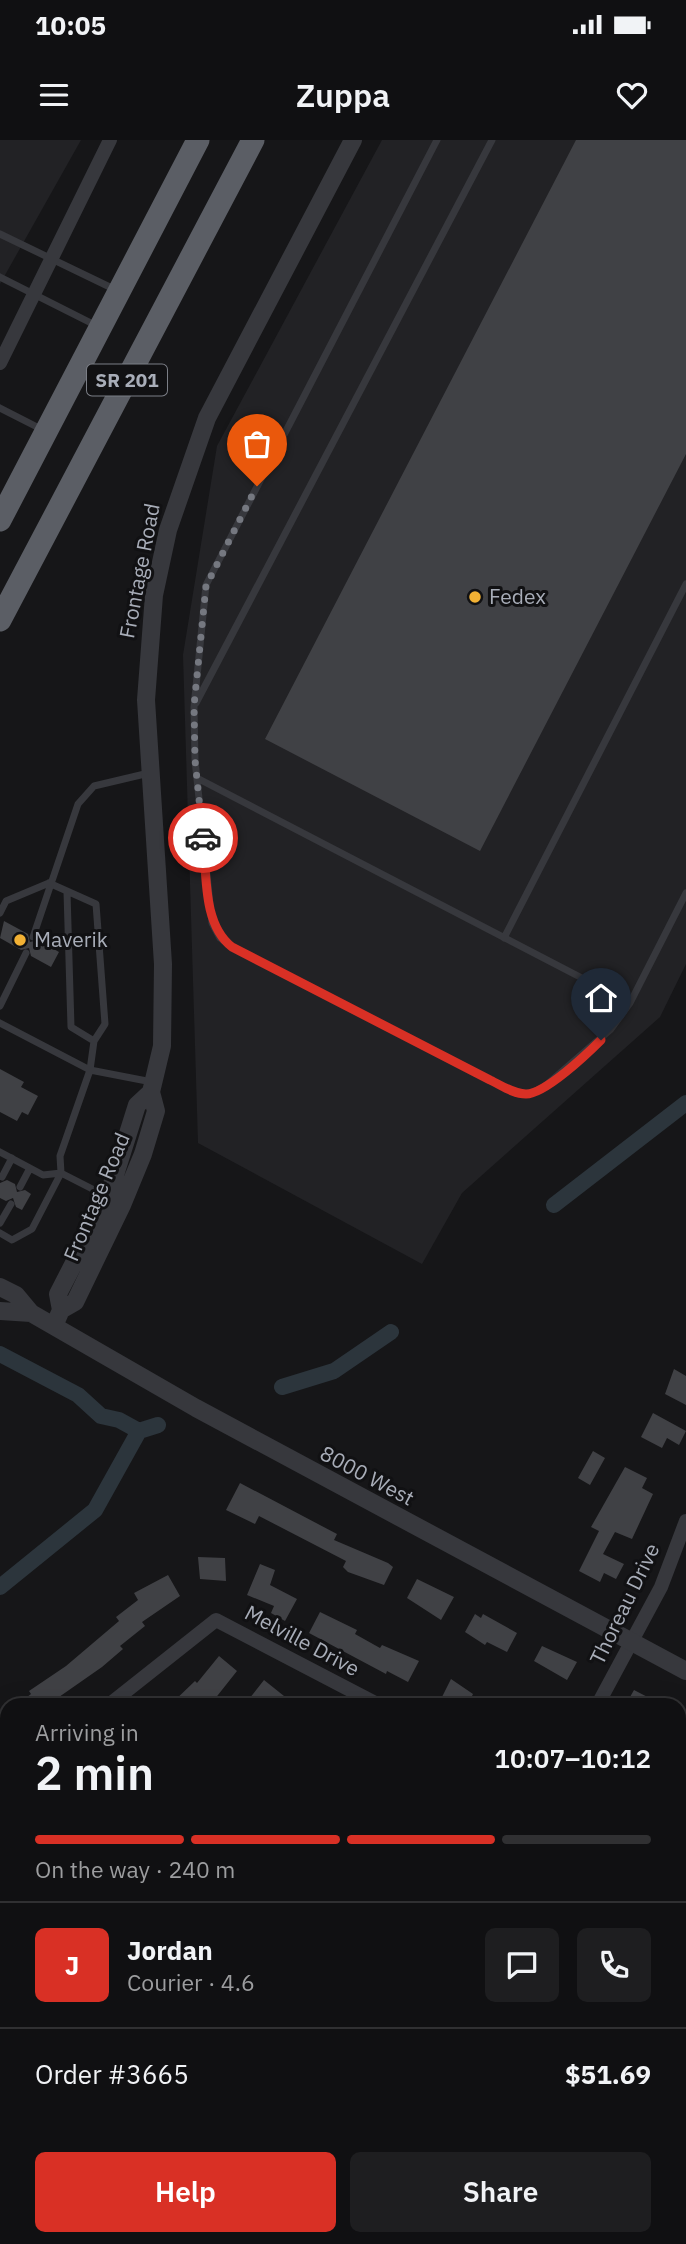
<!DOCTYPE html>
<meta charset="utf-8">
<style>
:root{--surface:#101012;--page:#1e1e20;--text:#f1f3f6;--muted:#9c9d9f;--line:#303032;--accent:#d93025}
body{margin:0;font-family:"IBM Plex Sans",sans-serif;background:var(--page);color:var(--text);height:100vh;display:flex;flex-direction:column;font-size:26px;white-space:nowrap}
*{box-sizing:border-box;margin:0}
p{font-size:23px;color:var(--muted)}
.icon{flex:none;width:38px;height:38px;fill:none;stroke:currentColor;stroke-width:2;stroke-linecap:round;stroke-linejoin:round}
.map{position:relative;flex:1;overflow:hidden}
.sheet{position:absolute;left:0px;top:1558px;width:686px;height:548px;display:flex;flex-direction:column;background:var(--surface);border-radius:21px 21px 0 0;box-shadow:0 7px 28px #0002,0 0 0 2px var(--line)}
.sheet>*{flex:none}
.pin{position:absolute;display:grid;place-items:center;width:60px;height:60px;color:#fff;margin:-72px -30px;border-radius:50% 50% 50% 0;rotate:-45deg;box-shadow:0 0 7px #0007}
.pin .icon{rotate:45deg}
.courier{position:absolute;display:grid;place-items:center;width:70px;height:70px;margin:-35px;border:5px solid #d93025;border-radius:50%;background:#fff;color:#222;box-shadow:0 2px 9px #0007}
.headline em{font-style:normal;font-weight:600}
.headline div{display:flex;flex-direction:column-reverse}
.headline{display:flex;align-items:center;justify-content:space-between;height:119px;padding:0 35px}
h1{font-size:46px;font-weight:600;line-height:52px}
.bar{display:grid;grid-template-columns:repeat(4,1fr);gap:10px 7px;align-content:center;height:84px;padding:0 35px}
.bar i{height:9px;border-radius:5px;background:var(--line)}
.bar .on{background:var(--accent)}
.bar p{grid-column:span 4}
.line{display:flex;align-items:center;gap:18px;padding:0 35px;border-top:2px solid var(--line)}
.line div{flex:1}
.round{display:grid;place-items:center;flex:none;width:74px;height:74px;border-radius:10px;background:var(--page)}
.cta{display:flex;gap:14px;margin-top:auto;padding:14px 35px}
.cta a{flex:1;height:80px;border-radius:10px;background:var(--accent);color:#fff;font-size:28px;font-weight:600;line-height:80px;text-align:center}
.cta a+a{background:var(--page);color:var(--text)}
.status{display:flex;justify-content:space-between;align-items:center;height:49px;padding:0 35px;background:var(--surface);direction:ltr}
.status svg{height:19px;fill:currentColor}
header{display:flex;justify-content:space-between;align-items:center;height:91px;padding:0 35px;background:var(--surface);font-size:32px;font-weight:600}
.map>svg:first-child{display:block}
.built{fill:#222225}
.green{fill:#1e261f}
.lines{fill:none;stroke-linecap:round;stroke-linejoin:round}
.canal{stroke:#2c353c;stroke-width:16}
.building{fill:#404145}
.service{stroke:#37383d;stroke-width:7}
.minor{stroke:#37383d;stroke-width:14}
.tertiary{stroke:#37383d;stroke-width:18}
.trunk{stroke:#5b5e65;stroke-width:23}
.done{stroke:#757880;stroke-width:7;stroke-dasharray:0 12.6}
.route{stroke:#d93025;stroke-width:9}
.poi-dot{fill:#f2b134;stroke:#111113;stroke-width:2.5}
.labels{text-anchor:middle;stroke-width:6;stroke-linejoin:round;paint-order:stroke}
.shield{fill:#111113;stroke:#7b7e86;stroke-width:2}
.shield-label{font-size:19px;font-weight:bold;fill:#a8adb8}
.street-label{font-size:21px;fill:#a8adb8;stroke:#111113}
.poi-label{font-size:21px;fill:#a8adb8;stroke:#111113;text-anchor:start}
</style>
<div class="status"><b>10:05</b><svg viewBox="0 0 49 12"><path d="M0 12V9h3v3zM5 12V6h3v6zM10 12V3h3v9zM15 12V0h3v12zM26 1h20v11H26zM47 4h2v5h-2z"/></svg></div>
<header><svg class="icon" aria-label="menu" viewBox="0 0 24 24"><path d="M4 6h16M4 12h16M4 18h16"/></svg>Zuppa<svg class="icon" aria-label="heart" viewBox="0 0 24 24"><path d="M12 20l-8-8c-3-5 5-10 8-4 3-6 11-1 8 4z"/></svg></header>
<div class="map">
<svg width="686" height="2104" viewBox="0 0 686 2104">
<rect width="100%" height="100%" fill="#161618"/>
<!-- built -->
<path class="built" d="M0 0H81L0 144Z
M382 0H686V824L660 877 462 1053 422 1124 198 1003 183 515 217 306Z"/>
<!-- green -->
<path class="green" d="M0 1642 7 1649V2098H413L418 2104H0Z"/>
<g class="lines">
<!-- canal -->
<path class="canal" d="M554 1065 686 963
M0 1214 78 1255 101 1276 119 1280 139 1291
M282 1247 334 1231 391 1192
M0 1447 95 1370 139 1291 158 1285"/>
</g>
<!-- building -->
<path class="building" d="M576 0H686V314L480 711 265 599Z
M4 781 28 794 30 802 38 800 59 812 51 827 31 816 29 808 21 810 0 798Z
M0 929 24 942 21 947 38 956 28 975 22 972 17 981 0 972Z
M7 1040 15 1044 17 1052 25 1050 31 1054 22 1070 16 1067 13 1058 6 1061 0 1058V1043Z
M674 1229 686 1236V1265L665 1254Z
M653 1273 686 1291 679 1305 667 1298 662 1308 641 1297Z
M593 1311 605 1318 590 1345 578 1338Z
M625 1327 647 1338 642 1348 653 1354 632 1399 615 1392 603 1414 624 1424 616 1439 604 1433 600 1442 579 1431 599 1391 591 1387Z
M240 1343 337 1394 334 1400 388 1423 393 1427 384 1445 348 1432 343 1427 346 1421 259 1376 255 1384 226 1370Z
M198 1417 225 1418 226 1441 200 1439Z
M260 1424 275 1430 270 1445 297 1459 285 1481 271 1473 274 1466 247 1455Z
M168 1435 180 1456 142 1482 145 1486 120 1506 123 1509 102 1527 49 1564H18L31 1554 29 1551 66 1526 119 1481 116 1477 138 1460 134 1453Z
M417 1439 454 1457 441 1480 407 1458Z
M320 1472 357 1490 355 1494 380 1508 382 1505 419 1521 408 1542 387 1531 386 1534 309 1493Z
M475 1474 481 1478 483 1474 517 1493 507 1512 487 1502 485 1505 465 1492Z
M542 1506 577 1522 567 1540 534 1521Z
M219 1516 237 1531 214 1560 206 1564H171L195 1541 197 1543Z
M451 1539 473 1554 468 1564H452L441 1559Z
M264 1540 294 1564H256L249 1559Z
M634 1550 661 1564H626Z"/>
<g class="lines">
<!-- service -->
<path class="service" d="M437 0 206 445 194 567 195 620 212 783 220 798 232 807 514 952 527 954 543 948 611 889 630 863 686 753
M0 94 116 150
M0 137 97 186
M0 268 43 290
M196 563 492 0
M197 638 630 863
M67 752 71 887 94 901
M0 773 6 761 49 743
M33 797 78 664 94 646 149 633
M504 798 686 444
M0 866 26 813
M0 883 90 930 152 942
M0 1012 43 1035 61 1033 60 1016 90 930 94 901 105 884 96 764 49 743
M2 1037 12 1018
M20 1047 30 1028
M0 1083 11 1064
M0 1093 12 1100 32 1089 61 1033 108 1057"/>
<!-- minor -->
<path class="minor" d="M0 223 110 0
M110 1564 216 1480 377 1564
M598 1564 661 1447 686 1381
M679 1725 686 1728
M679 1919 686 1923
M475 2098 481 2104"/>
<!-- tertiary -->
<path class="tertiary" d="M0 1147 16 1155 31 1173 196 1268 686 1531
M61 1170 58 1154 108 1057 137 965 151 952
M0 1171 31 1173
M54 1186 61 1170 75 1162 122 1065 143 1014 156 971 151 952 162 906 163 824 146 560 154 455 168 390 207 278 353 0"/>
<!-- trunk -->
<path class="trunk" d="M0 380 198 0
M0 480 253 0"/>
</g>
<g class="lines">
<!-- done -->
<path class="done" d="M203 698 195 620 194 566 206 446 257 346"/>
<!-- route -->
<path class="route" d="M203 698C207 733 202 784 232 807L490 940C501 945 513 954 526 954 545 954 587 914 601 900"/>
</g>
<!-- markers -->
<g class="poi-dot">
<circle cx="475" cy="457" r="7"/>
<circle cx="20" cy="800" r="7"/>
</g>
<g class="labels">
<!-- shield labels -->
<rect class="shield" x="87" y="224.5" width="80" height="31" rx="5"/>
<g class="shield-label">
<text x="127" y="247">SR 201</text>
</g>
<!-- street labels -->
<g class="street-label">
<text transform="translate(140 431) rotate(-79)" y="7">Frontage Road</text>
<text transform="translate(97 1057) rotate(-67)" y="7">Frontage Road</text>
<text transform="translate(367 1336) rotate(28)" y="7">8000 West</text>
<text transform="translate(625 1464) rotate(-64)" y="7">Thoreau Drive</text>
<text transform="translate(302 1501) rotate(28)" y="7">Melville Drive</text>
</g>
<!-- poi labels -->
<g class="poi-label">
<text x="489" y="464">Fedex</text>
<text x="34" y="807">Maverik</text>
</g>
</g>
</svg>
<div class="pin" style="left:257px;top:346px;background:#ea580c"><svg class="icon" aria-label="bag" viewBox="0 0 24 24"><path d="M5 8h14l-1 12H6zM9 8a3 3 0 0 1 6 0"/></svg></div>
<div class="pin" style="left:601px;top:900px;background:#1f2937"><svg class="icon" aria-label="home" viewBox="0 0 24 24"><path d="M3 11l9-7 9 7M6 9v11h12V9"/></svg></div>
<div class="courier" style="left:203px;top:698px"><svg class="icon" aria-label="car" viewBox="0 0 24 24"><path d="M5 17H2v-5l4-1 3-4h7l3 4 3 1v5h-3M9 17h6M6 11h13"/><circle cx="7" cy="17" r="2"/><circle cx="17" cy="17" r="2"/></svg></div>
<section class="sheet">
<div class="headline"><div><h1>2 min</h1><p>Arriving in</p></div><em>10:07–10:12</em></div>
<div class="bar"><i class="on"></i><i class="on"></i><i class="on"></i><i></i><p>On the way · 240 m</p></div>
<div class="line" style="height:126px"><b class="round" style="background:var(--accent);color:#fff">J</b><div><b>Jordan</b><p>Courier · 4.6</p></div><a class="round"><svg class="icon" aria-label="chat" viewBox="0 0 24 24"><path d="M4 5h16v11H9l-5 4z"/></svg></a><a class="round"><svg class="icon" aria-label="phone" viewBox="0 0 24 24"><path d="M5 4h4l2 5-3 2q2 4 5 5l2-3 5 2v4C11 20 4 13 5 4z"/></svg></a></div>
<div class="line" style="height:91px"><div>Order #3665</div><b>$51.69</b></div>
<div class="cta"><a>Help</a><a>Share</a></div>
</section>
</div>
